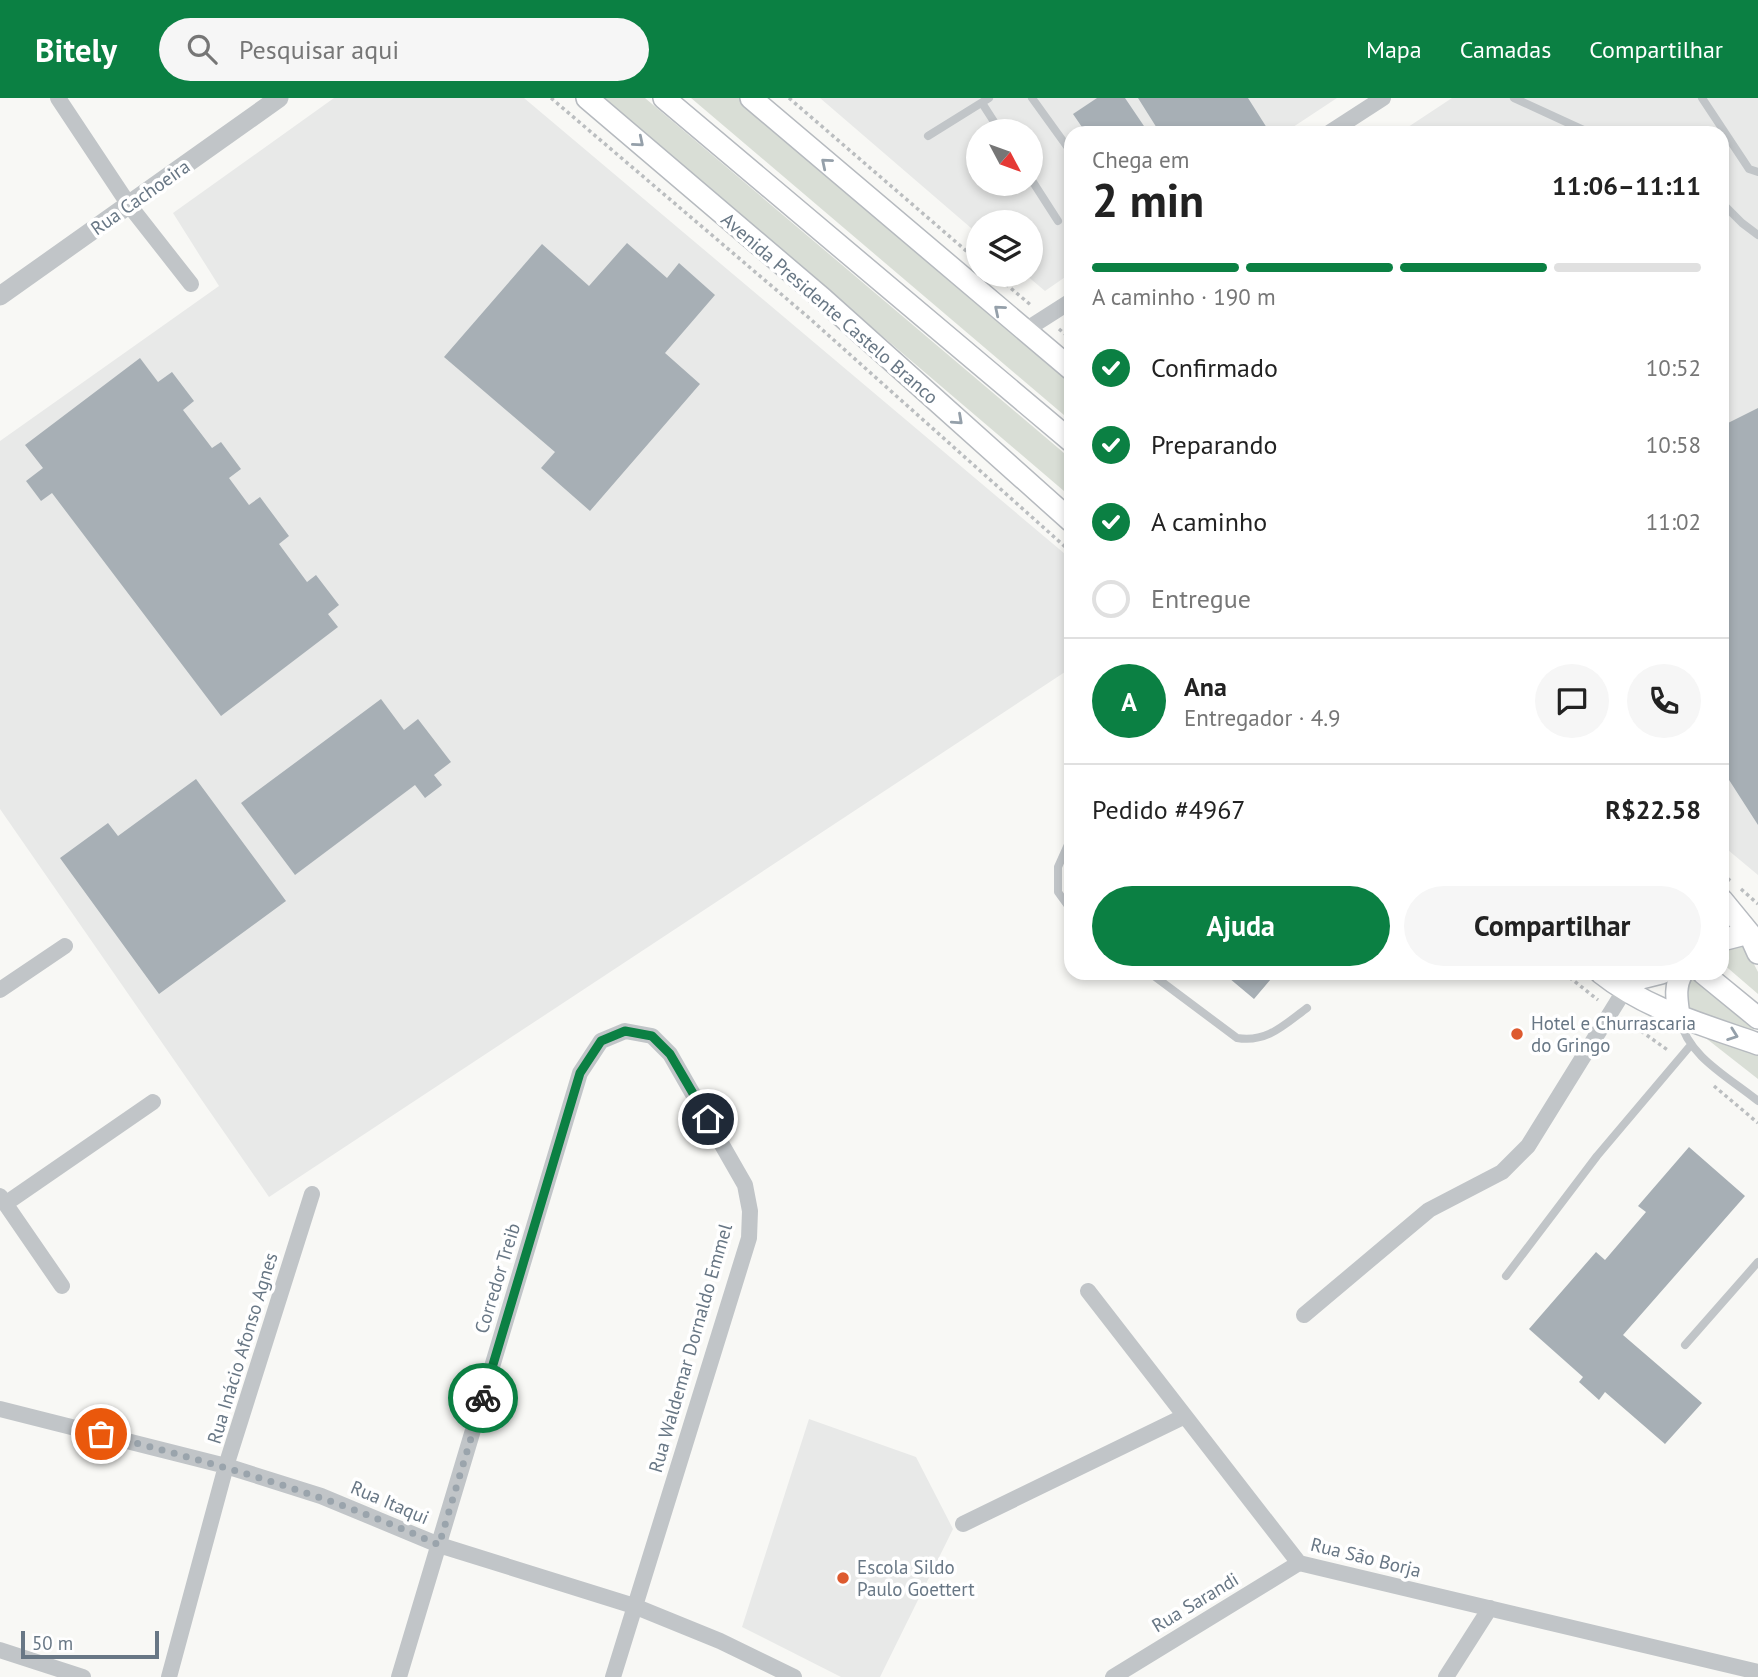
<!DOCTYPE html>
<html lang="pt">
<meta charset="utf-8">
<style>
:root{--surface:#fff;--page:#f6f6f6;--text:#222;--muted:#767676;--line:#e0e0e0;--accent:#0b8043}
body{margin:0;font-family:"PT Sans",sans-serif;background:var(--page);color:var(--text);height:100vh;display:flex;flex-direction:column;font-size:26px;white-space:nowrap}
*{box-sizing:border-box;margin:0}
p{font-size:23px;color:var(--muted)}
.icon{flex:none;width:38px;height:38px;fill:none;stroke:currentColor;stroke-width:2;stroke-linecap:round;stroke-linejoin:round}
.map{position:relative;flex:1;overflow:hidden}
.side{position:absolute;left:1064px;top:28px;width:665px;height:854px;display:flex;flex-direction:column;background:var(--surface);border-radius:21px;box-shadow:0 4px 10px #0003}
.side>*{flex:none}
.needle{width:46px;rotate:131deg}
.fabs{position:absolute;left:966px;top:21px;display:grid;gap:14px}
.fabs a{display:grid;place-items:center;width:77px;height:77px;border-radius:50%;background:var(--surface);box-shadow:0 4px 10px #0003;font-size:35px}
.scale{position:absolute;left:21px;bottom:18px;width:138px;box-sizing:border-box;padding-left:7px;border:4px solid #687785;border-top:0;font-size:19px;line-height:24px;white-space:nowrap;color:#687785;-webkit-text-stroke:5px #fff;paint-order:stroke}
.pin{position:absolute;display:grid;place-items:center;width:60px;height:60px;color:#fff;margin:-30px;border:4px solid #fff;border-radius:50%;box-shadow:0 2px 7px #0007}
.courier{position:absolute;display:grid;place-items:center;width:70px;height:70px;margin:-35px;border:5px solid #0b8043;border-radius:50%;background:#fff;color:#222;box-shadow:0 2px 9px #0007}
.overview em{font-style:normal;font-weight:600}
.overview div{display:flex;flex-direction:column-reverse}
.overview{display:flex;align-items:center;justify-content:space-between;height:119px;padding:0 28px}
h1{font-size:46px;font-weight:600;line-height:52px}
.bar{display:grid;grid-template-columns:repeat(4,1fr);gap:10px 7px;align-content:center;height:84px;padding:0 28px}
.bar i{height:9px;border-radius:5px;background:var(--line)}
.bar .selected{background:var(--accent)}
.bar p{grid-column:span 4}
.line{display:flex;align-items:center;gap:18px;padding:0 28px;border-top:2px solid var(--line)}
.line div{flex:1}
.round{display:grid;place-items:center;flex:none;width:74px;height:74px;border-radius:37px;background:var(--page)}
ol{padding:0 28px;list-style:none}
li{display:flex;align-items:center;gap:21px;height:77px}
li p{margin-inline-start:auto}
li .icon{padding:7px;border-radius:50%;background:var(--accent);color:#fff;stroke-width:4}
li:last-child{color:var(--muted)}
li i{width:38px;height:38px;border:4px solid var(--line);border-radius:50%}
.cta{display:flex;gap:14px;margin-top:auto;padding:14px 28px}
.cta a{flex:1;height:80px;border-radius:42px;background:var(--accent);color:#fff;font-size:28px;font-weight:600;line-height:80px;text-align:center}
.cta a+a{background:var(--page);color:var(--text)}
header{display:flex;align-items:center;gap:42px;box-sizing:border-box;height:98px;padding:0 35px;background:var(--accent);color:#fff}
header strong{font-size:33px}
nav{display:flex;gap:38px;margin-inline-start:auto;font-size:24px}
.search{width:490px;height:63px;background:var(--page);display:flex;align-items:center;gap:18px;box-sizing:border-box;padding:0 24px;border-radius:38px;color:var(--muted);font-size:26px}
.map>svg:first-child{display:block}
.built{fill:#e8e9e8;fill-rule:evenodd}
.green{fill:#d9ded6}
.building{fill:#a7afb5}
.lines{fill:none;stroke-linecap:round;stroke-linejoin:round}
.secondary-casing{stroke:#b6babf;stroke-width:24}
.path{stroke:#bbbec0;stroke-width:3.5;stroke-dasharray:3.5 3.5;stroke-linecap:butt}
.service{stroke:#c1c5c8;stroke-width:8}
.minor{stroke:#c1c5c8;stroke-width:16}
.tertiary{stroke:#c1c5c8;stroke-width:19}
.secondary{stroke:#fff;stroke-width:21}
.oneway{stroke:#95a0aa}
.done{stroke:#9aa4ac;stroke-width:7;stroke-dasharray:0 12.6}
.route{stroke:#0b8043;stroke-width:9}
.poi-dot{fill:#dd5a2f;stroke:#fff;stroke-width:2.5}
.labels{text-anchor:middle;stroke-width:7;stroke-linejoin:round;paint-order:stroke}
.street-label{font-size:19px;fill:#687785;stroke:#fff}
.poi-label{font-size:19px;fill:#687785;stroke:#fff;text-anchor:start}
</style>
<header>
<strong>Bitely</strong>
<div class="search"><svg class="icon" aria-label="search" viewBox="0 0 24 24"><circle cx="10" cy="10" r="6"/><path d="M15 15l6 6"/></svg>Pesquisar aqui</div>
<nav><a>Mapa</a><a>Camadas</a><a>Compartilhar</a></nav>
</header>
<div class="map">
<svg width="1758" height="1579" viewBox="0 0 1758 1579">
<rect width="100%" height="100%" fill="#f8f8f5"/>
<!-- built -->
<path class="built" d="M334 0H524L1071 461V570L269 1099 0 711V343L219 188 173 115Z
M820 0H1337L1284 35H1071V175L1045 193 1026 177H1031V124H978V136ZM978 33H1031V86H978Z
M1452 0H1758V777L1722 747V35H1399Z
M809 1321 916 1359 953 1431 880 1579H841L742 1529Z"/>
<!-- green -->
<path class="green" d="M603 0H645L1064 355 1071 366V399Z
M691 0H745L1071 272V323Z
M1742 843 1758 874V896L1722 865V848Z
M1691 878 1758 935V938L1686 913V897Z
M1698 934 1758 953V981Z"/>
<!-- building -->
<path class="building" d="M1097 0H1125L1146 31 1140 35H1086L1073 16Z
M1138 0H1248L1267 30 1259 35H1160Z
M627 145 667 180 679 165 715 197 665 255 700 286 590 413 541 370 555 354 444 259 542 146 589 188Z
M140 260 158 284 172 274 194 303 183 312 212 350 221 344 241 371 229 380 249 407 260 399 289 438 279 446 307 484 316 477 339 507 328 516 338 529 221 618 52 395 41 403 26 383 43 370 25 347Z
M1758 310V727L1722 671V328Z
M381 601 404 632 418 621 451 664 434 677 442 687 425 700 415 687 295 777 241 705Z
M196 681 286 803 159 896 60 760 108 725 118 738Z
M1223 875H1276L1254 901Z
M1689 1049 1745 1098 1623 1237 1702 1305 1665 1346 1605 1294 1599 1302 1579 1284 1583 1279 1529 1231 1596 1154 1605 1162 1646 1114 1638 1108Z"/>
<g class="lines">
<!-- secondary casing -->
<g class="secondary-casing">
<path id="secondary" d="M587 0 823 201 1071 423
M664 0 1071 343
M751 0 1071 271
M1722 802 1749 835 1758 855
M1722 842 1749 835
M1601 875C1646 911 1704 927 1758 946
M1610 875 1641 880 1661 875
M1703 875 1758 920
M1679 918C1677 902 1674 889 1682 875"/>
</g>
<!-- path -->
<path class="path" d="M551 0 808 219 1071 454
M789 0 978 163
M995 177 1032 208
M1059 231 1071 241
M1722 776 1732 784
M1741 791 1758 806
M1564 875 1598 902
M1624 921 1669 953
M1714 988 1758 1025"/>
<!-- service -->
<path class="service" d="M1032 0 1071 54
M1514 0 1590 35
M1702 0 1749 71 1758 74
M982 5 1000 33
M928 38 989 0
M1031 81 1058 123
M1722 105 1742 125 1758 137
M1071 740 1058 769V794L1071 812
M1150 875 1237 940C1267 945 1284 927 1307 910
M1680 921C1687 958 1730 980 1758 1003
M1506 1178 1597 1058 1690 948
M1685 1247 1758 1164"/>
<!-- minor -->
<path class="minor" d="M58 0 129 107 191 186
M1329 35 1383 0
M1024 233 1071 203
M0 892 65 848
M0 1098 62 1188
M5 1106 153 1004
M1088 1193 1299 1465 1758 1574
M1304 1217 1429 1112 1502 1074 1528 1048 1624 893
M0 1311 226 1368 321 1398 439 1447 634 1508 720 1543 794 1579
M963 1426 1185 1318
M0 1552 83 1579
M169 1579 226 1368 312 1096
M399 1579 580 975 601 943 625 933 652 938 670 956 745 1087 750 1113 749 1140 613 1579
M1113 1579 1299 1465
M1446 1579 1490 1510"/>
<!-- tertiary -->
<path class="tertiary" d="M0 198 279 0"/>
<!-- secondary -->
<use href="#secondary" class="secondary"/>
</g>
<!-- one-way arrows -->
<defs><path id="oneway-chevron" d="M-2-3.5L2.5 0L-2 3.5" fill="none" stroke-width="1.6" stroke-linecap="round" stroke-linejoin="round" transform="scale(1.75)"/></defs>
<g class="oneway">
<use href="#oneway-chevron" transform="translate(639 44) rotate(40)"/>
<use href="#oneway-chevron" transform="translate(826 65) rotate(-140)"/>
<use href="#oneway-chevron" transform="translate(999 212) rotate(-140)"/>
<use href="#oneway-chevron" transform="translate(958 322) rotate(42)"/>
<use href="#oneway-chevron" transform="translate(1733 937) rotate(20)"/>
</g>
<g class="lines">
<!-- done -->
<path class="done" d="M101 1336C217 1366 330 1397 439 1447L483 1300"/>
<!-- route -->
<path class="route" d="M483 1300 580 975 601 943 625 933 652 938 670 956 708 1021"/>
</g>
<!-- markers -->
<g class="poi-dot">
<circle cx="1517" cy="936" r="7"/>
<circle cx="843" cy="1480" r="7"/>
</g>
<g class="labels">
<!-- street labels -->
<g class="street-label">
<text transform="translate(140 99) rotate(-35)" y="7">Rua Cachoeira</text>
<text transform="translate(830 210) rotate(41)" y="7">Avenida Presidente Castelo Branco</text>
<text transform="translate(497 1180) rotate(-73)" y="7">Corredor Treib</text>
<text transform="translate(242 1250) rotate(-73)" y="7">Rua Inácio Afonso Agnes</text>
<text transform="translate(690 1250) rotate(-74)" y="7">Rua Waldemar Dornaldo Emmel</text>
<text transform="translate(390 1404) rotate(23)" y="7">Rua Itaqui</text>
<text transform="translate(1366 1459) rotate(14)" y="7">Rua São Borja</text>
<text transform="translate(1195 1504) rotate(-31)" y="7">Rua Sarandi</text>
</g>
<!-- poi labels -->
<g class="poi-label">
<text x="1531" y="932">Hotel e Churrascaria<tspan x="1531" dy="22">do Gringo</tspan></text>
<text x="857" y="1476">Escola Sildo<tspan x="857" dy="22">Paulo Goettert</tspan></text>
</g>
</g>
</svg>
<div class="fabs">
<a><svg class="needle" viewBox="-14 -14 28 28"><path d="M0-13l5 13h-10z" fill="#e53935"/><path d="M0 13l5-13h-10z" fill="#767676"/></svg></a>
<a><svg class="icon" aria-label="layers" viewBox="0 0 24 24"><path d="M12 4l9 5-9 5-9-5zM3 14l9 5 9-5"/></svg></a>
</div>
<div class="scale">50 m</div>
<div class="pin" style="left:101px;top:1336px;background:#ea580c"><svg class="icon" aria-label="bag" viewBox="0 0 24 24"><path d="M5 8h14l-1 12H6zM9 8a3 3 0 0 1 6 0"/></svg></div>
<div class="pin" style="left:708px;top:1021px;background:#1f2937"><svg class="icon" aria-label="home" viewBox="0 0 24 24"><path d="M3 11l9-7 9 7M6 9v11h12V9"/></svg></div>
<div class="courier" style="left:483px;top:1300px"><svg class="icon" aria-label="bike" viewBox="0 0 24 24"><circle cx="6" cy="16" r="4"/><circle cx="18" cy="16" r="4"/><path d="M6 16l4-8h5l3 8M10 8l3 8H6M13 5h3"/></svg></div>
<section class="side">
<div class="overview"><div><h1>2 min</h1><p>Chega em</p></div><em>11:06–11:11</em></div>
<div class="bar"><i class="selected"></i><i class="selected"></i><i class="selected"></i><i></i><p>A caminho · 190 m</p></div>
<ol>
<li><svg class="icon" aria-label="check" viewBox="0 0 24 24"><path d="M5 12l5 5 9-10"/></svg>Confirmado<p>10:52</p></li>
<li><svg class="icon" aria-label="check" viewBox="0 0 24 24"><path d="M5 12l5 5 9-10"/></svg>Preparando<p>10:58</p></li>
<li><svg class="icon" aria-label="check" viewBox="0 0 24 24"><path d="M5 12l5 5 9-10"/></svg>A caminho<p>11:02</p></li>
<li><i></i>Entregue</li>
</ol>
<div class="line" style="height:126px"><b class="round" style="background:var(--accent);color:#fff">A</b><div><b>Ana</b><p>Entregador · 4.9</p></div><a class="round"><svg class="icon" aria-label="chat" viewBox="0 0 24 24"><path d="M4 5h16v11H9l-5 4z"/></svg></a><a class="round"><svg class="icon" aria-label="phone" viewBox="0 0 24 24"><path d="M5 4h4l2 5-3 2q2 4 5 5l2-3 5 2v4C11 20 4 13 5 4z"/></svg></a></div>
<div class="line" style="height:91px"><div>Pedido #4967</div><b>R$22.58</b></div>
<div class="cta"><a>Ajuda</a><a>Compartilhar</a></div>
</section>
</div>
